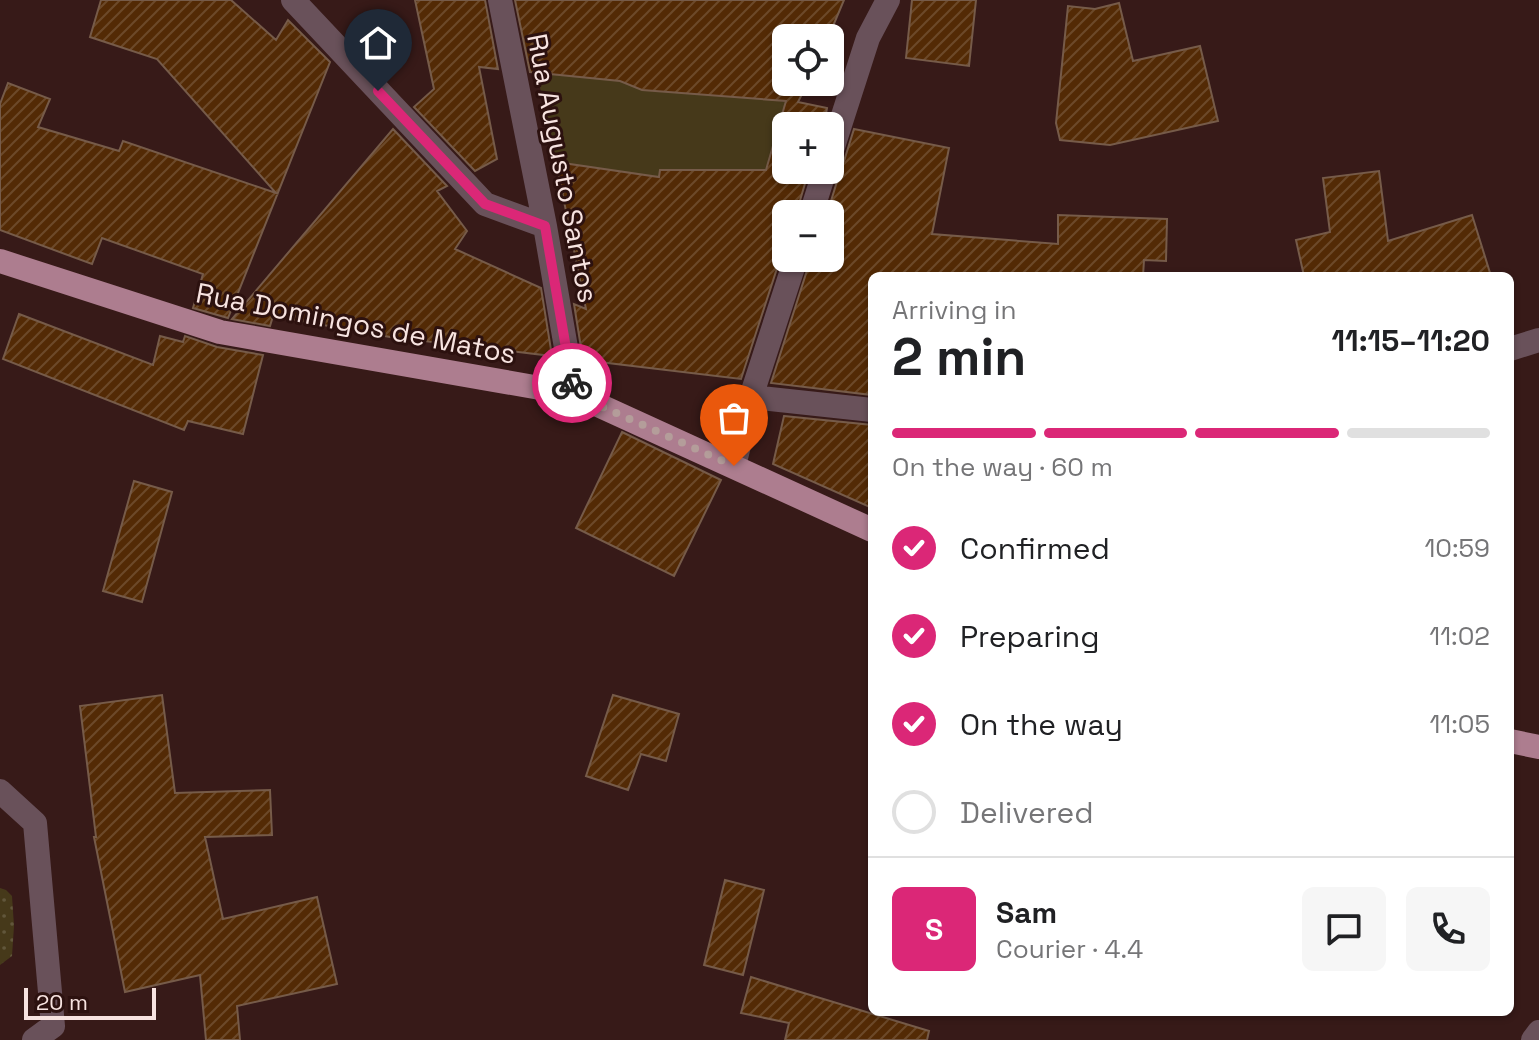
<!DOCTYPE html>
<meta charset="utf-8">
<style>
:root{--surface:#fff;--page:#f6f6f6;--text:#202124;--muted:#757577;--line:#e0e0e0;--accent:#db2777}
body{margin:0;font-family:"Space Grotesk",sans-serif;background:var(--page);color:var(--text);height:100vh;display:flex;flex-direction:column;font-size:30px;white-space:nowrap}
*{box-sizing:border-box;margin:0}
p{font-size:26px;color:var(--muted)}
.icon{flex:none;width:44px;height:44px;fill:none;stroke:currentColor;stroke-width:2;stroke-linecap:round;stroke-linejoin:round}
.map{position:relative;flex:1;overflow:hidden}
.side{position:absolute;left:868px;top:272px;width:646px;height:744px;display:flex;flex-direction:column;background:var(--surface);border-radius:12px;box-shadow:0 2px 6px #0004}
.side>*{flex:none}
.tools{position:absolute;left:772px;top:24px;display:grid;gap:16px}
.tools a{display:grid;place-items:center;width:72px;height:72px;border-radius:12px;background:var(--surface);box-shadow:0 2px 6px #0004;font-size:40px}
.scale{position:absolute;left:24px;bottom:20px;width:132px;box-sizing:border-box;padding-left:8px;border:4px solid #f7e3e0;border-top:0;font-size:22px;line-height:28px;white-space:nowrap;color:#f7e3e0;-webkit-text-stroke:6px #2c110f;paint-order:stroke}
.pin{position:absolute;display:grid;place-items:center;width:68px;height:68px;color:#fff;margin:-82px -34px;border-radius:50% 50% 50% 0;rotate:-45deg;box-shadow:0 0 8px #0007}
.pin .icon{rotate:45deg}
.courier{position:absolute;display:grid;place-items:center;width:80px;height:80px;margin:-40px;border:6px solid #db2777;border-radius:50%;background:#fff;color:#222;box-shadow:0 2px 10px #0007}
.head em{font-style:normal;font-weight:600}
.head div{display:flex;flex-direction:column-reverse}
.head{display:flex;align-items:center;justify-content:space-between;height:136px;padding:0 24px}
h1{font-size:52px;font-weight:600;line-height:60px}
.bar{display:grid;grid-template-columns:repeat(4,1fr);gap:12px 8px;align-content:center;height:96px;padding:0 24px}
.bar i{height:10px;border-radius:6px;background:var(--line)}
.bar .selected{background:var(--accent)}
.bar p{grid-column:span 4}
.line{display:flex;align-items:center;gap:20px;padding:0 24px;border-top:2px solid var(--line)}
.line div{flex:1}
.round{display:grid;place-items:center;flex:none;width:84px;height:84px;border-radius:12px;background:var(--page)}
ol{padding:0 24px;list-style:none}
li{display:flex;align-items:center;gap:24px;height:88px}
li p{margin-inline-start:auto}
li .icon{padding:8px;border-radius:50%;background:var(--accent);color:#fff;stroke-width:4}
li:last-child{color:var(--muted)}
li i{width:44px;height:44px;border:4px solid var(--line);border-radius:50%}
.map>svg:first-child{display:block}
.grass{fill:url(#grass-dots)}
.garden{fill:#46391a}
.building{fill:url(#building-hatch);stroke:#765b49;stroke-width:2}
.lines{fill:none;stroke-linecap:round;stroke-linejoin:round}
.minor{stroke:#69515a;stroke-width:24}
.major{stroke:#ad7d8f;stroke-width:24}
.done{stroke:#b49d9a;stroke-width:8;stroke-dasharray:0 14.4}
.route{stroke:#db2777;stroke-width:10}
.labels{text-anchor:middle;stroke-width:6;stroke-linejoin:round;paint-order:stroke}
.street-label{font-size:28px;fill:#f7e3e0;stroke:#2c110f}
</style>
<div class="map">
<svg width="1539" height="1040" viewBox="0 0 1539 1040">
<defs>
<pattern id="grass-dots" width="8" height="8" patternUnits="userSpaceOnUse" patternTransform="scale(2)"><rect width="8" height="8" fill="#46391a"/><path d="M2 2h.1M6 6h.1" fill="none" stroke="#61563b" stroke-width="1.8" stroke-linecap="round"/></pattern>
<pattern id="building-hatch" width="6" height="6" patternUnits="userSpaceOnUse" patternTransform="scale(2)"><rect width="6" height="6" fill="#532a05"/><path d="M-1 1l2-2M0 6l6-6M5 7l2-2" fill="none" stroke="#6c4929"/></pattern>
</defs>
<rect width="100%" height="100%" fill="#371a18"/>
<!-- grass -->
<path class="grass" d="M0 888 6 890 12 896 14 926 12 956 0 965Z"/>
<!-- garden -->
<path class="garden" d="M536 69 787 102 759 191 556 162Z"/>
<!-- building -->
<path class="building" d="M101 0H231L276 40 288 20 330 62 228 318 193 308 203 274 102 238 92 264 0 230V104L8 83 50 99 38 127 119 151 123 141 276 193 157 59 90 37Z
M415 0H485L498 69 479 67 497 159 475 171 414 107 434 89Z
M515 0H844L828 38H786V82H808L798 102 827 108 824 126H786V170H809L796 214H786V247L782 253 741 379 583 360 574 304 586 309 556 162 659 177 660 170H766L786 101 642 90 620 81 530 72Z
M912 0H976L969 66 906 58Z
M1119 3 1133 61 1200 46 1218 121 1110 145 1060 140 1056 123 1068 6 1095 9Z
M393 129 447 186 437 191 467 231 455 249 541 288 552 356 407 339V340L273 316 270 326 232 319Z
M854 129 949 148 932 234 1058 244V215L1167 219 1166 261 1144 260 1143 276H872V395L771 383 811 258H830V214H827L839 175 840 167 844 161Z
M1379 171 1388 241 1472 215 1491 276H1304L1296 240 1330 232 1323 178Z
M19 314 153 365 160 336 183 342 185 336 217 347 263 355 243 434 188 421 184 430 3 359Z
M784 416 872 425V508L773 464Z
M622 432 721 480 674 576 576 528Z
M134 481 172 492 142 602 103 591Z
M162 695 175 793 270 790 272 835 205 837 223 919 317 897 337 984 237 1006 240 1040H206L200 975 125 992 94 837H96L80 706Z
M613 695 679 714 666 761 641 754 628 790 586 776Z
M725 880 764 890 743 975 704 965Z
M751 977 929 1031 927 1040H785L789 1023 741 1013Z"/>
<g class="lines">
<!-- minor -->
<path class="minor" d="M293 0 485 204 545 226
M500 0 545 226 574 394
M830 156 868 38 888 0
M811 214 825 170
M1510 349 1539 340
M751 397 872 410
M734 466 751 397 796 258
M0 791 35 823 53 1026 34 1040
M1533 1040 1539 1032"/>
<!-- major -->
<path class="major" d="M0 261 220 332 574 394 872 530
M1510 741 1539 747"/>
</g>
<g class="lines">
<!-- done -->
<path class="done" d="M572 383 574 394 734 466"/>
<!-- route -->
<path class="route" d="M378 91 485 204 545 226 572 383"/>
</g>
<g class="labels">
<!-- street labels -->
<g class="street-label">
<text transform="translate(563 168) rotate(79)" y="10">Rua Augusto Santos</text>
<text transform="translate(356 323) rotate(11)" y="10">Rua Domingos de Matos</text>
</g>
</g>
</svg>
<div class="tools">
<a><svg class="icon" aria-label="locate" viewBox="0 0 24 24"><circle cx="12" cy="12" r="6"/><path d="M12 2v4M12 18v4M2 12h4M18 12h4"/></svg></a>
<a>+</a>
<a>−</a>
</div>
<div class="scale">20 m</div>
<div class="pin" style="left:734px;top:466px;background:#ea580c"><svg class="icon" aria-label="bag" viewBox="0 0 24 24"><path d="M5 8h14l-1 12H6zM9 8a3 3 0 0 1 6 0"/></svg></div>
<div class="pin" style="left:378px;top:91px;background:#1f2937"><svg class="icon" aria-label="home" viewBox="0 0 24 24"><path d="M3 11l9-7 9 7M6 9v11h12V9"/></svg></div>
<div class="courier" style="left:572px;top:383px"><svg class="icon" aria-label="bike" viewBox="0 0 24 24"><circle cx="6" cy="16" r="4"/><circle cx="18" cy="16" r="4"/><path d="M6 16l4-8h5l3 8M10 8l3 8H6M13 5h3"/></svg></div>
<section class="side">
<div class="head"><div><h1>2 min</h1><p>Arriving in</p></div><em>11:15–11:20</em></div>
<div class="bar"><i class="selected"></i><i class="selected"></i><i class="selected"></i><i></i><p>On the way · 60 m</p></div>
<ol>
<li><svg class="icon" aria-label="check" viewBox="0 0 24 24"><path d="M5 12l5 5 9-10"/></svg>Confirmed<p>10:59</p></li>
<li><svg class="icon" aria-label="check" viewBox="0 0 24 24"><path d="M5 12l5 5 9-10"/></svg>Preparing<p>11:02</p></li>
<li><svg class="icon" aria-label="check" viewBox="0 0 24 24"><path d="M5 12l5 5 9-10"/></svg>On the way<p>11:05</p></li>
<li><i></i>Delivered</li>
</ol>
<div class="line" style="height:144px"><b class="round" style="background:var(--accent);color:#fff">S</b><div><b>Sam</b><p>Courier · 4.4</p></div><a class="round"><svg class="icon" aria-label="chat" viewBox="0 0 24 24"><path d="M4 5h16v11H9l-5 4z"/></svg></a><a class="round"><svg class="icon" aria-label="phone" viewBox="0 0 24 24"><path d="M5 4h4l2 5-3 2q2 4 5 5l2-3 5 2v4C11 20 4 13 5 4z"/></svg></a></div>
</section>
</div>
